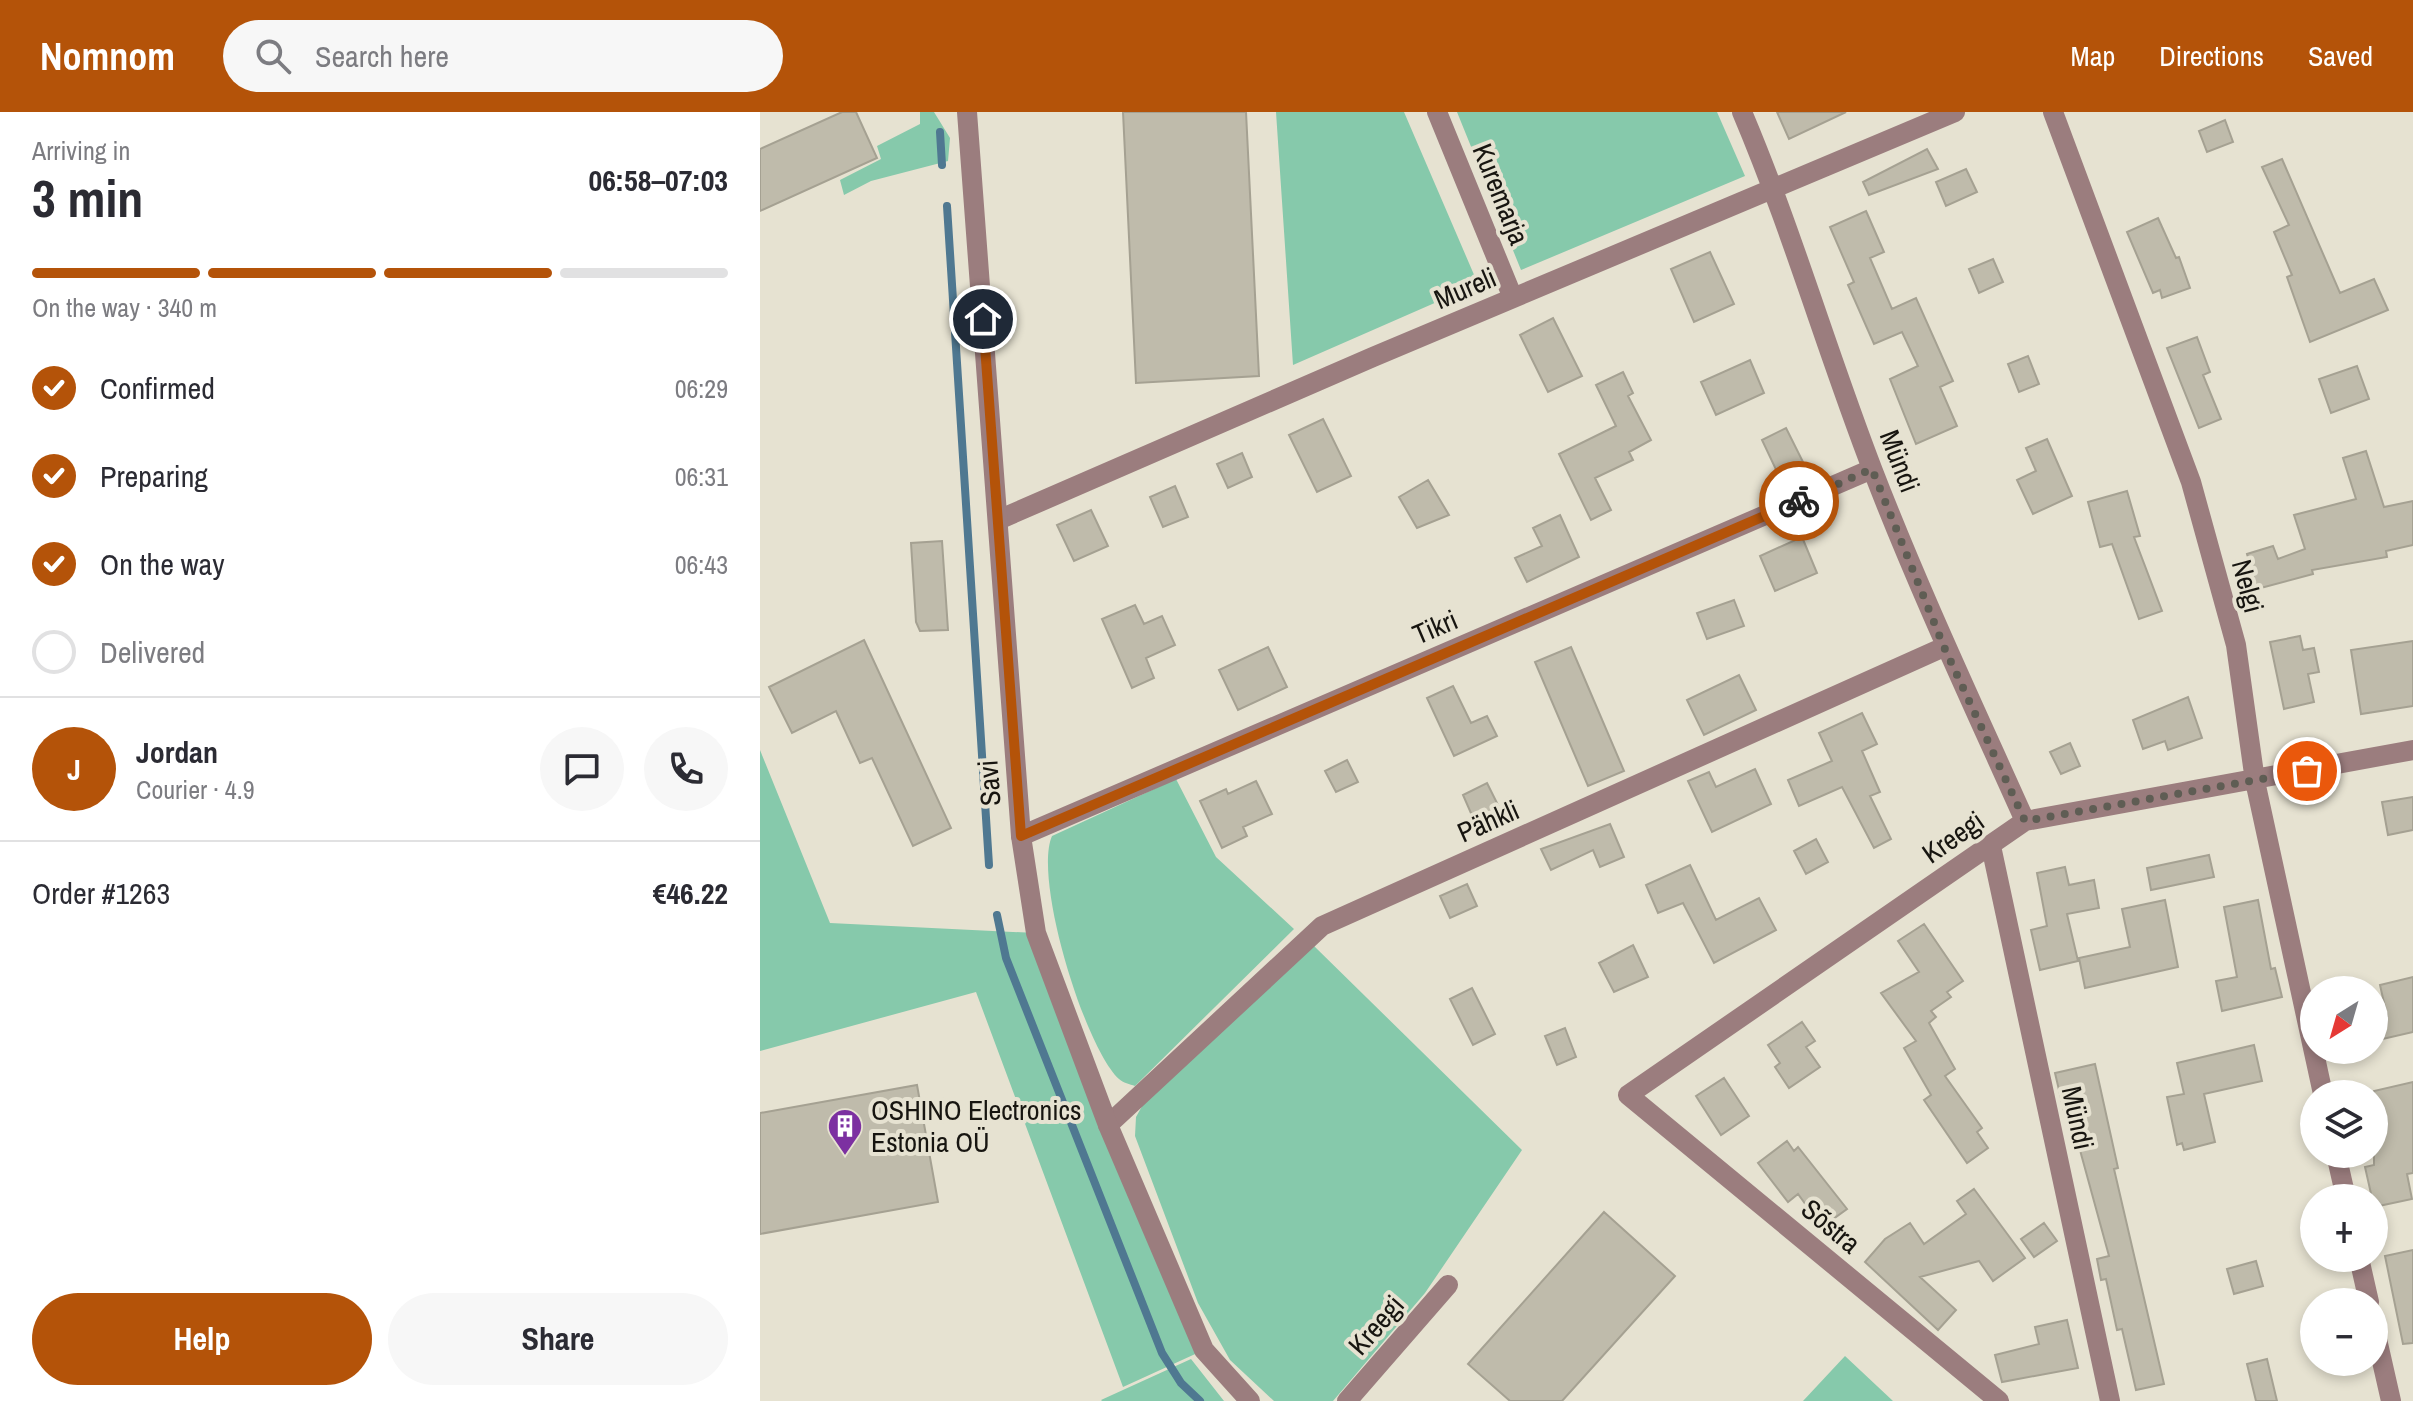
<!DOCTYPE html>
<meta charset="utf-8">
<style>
:root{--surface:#fff;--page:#f7f7f7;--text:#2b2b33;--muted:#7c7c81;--line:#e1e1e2;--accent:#b45309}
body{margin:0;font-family:"Archivo Narrow",sans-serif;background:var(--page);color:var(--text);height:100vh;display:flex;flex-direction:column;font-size:30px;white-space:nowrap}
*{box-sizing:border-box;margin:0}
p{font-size:26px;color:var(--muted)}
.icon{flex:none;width:44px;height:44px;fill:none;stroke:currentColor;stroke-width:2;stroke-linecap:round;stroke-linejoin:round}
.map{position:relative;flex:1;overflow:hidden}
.details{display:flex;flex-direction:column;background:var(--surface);width:760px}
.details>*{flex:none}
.needle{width:52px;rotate:217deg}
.controls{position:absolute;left:1540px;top:864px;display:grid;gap:16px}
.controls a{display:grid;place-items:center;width:88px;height:88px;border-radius:50%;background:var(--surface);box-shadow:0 4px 12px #0003;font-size:40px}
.pin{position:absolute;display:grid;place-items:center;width:68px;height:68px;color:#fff;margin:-34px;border:4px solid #fff;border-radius:50%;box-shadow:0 2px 8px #0007}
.courier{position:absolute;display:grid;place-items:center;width:80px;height:80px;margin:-40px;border:6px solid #b45309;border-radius:50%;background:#fff;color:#222;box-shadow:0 2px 10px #0007}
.summary em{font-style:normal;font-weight:800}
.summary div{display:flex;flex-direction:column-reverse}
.summary{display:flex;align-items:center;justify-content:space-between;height:136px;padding:0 32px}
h1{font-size:52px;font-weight:800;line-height:60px}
.bar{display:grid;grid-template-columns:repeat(4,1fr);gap:12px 8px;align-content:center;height:96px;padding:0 32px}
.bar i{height:10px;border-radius:6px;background:var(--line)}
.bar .current{background:var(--accent)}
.bar p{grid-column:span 4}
.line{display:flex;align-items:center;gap:20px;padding:0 32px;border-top:2px solid var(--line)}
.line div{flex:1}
.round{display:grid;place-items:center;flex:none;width:84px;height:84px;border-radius:42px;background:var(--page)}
ol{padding:0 32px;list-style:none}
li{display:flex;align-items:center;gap:24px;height:88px}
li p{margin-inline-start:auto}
li .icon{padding:8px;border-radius:50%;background:var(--accent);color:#fff;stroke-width:4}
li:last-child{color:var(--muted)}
li i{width:44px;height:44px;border:4px solid var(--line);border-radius:50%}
.cta{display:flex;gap:16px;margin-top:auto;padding:16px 32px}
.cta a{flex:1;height:92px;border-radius:48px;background:var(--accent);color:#fff;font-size:32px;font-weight:800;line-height:92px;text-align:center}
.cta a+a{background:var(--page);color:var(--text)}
header{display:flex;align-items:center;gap:48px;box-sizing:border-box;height:112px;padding:0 40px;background:var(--accent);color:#fff}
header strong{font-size:38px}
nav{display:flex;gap:44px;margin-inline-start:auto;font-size:28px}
.search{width:560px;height:72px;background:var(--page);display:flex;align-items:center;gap:20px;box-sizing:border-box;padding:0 28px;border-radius:44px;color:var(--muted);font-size:30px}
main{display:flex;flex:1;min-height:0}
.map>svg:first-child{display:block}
.green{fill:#86c9ab}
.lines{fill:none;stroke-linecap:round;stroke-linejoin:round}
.stream{stroke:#4f7891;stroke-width:8}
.building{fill:#bfbbab;stroke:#a5a192;stroke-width:2}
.minor{stroke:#9b7d7e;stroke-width:20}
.tertiary{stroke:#9b7d7e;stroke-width:20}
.done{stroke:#5f5d54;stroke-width:8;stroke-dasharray:0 14.4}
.route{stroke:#b45309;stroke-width:10}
.labels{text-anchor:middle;stroke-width:8;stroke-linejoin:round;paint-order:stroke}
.street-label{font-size:28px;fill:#171510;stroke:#e6e2d1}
.poi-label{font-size:28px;fill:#171510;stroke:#e6e2d1;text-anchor:start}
</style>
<header>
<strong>Nomnom</strong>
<div class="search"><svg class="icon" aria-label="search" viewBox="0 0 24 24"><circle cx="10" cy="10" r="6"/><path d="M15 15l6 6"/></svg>Search here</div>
<nav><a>Map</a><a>Directions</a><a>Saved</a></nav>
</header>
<main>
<section class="details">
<div class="summary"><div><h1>3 min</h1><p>Arriving in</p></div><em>06:58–07:03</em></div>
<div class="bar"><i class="current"></i><i class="current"></i><i class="current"></i><i></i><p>On the way · 340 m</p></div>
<ol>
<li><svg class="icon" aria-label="check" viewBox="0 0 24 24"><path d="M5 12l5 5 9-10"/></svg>Confirmed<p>06:29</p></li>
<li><svg class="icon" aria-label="check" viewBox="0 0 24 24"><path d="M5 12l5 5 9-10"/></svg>Preparing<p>06:31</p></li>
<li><svg class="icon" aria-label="check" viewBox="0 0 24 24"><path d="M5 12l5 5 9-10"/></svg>On the way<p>06:43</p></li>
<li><i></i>Delivered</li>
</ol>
<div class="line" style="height:144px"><b class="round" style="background:var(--accent);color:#fff">J</b><div><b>Jordan</b><p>Courier · 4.9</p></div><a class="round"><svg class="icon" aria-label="chat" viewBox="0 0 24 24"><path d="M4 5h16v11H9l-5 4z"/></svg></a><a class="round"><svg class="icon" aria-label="phone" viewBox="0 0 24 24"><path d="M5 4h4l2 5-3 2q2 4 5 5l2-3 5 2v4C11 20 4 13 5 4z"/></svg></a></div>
<div class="line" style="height:104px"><div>Order #1263</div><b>€46.22</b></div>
<div class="cta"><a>Help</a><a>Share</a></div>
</section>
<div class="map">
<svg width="1653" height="1289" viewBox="0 0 1653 1289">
<rect width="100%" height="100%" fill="#e6e2d1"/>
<!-- green -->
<path class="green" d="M160 0H174L190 26 188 49 111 69 84 83 80 68 121 47 117 34 160 12Z
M516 0H644L718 172 533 253Z
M697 0H957L985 64 761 158Z
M0 638 70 811 276 821 444 1238 363 1275 216 880 0 939Z
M416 667 456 745 534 817 375 974C370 972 363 971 359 967 325 936 273 767 292 724Z
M554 834 762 1038 665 1181 573 1289H514L470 1248 438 1191 375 1024 376 1005 386 987Z
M1085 1244 1133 1289H1043Z
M431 1247 464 1289H342L341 1288Z"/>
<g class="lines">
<!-- stream -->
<path class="stream" d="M180 20 182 53
M187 94 229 753
M237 803 246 846 402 1241 421 1271 440 1289"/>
</g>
<!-- building -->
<path class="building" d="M82 0H96L117 46 0 99V37Z
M363 0H486L499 264 376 271Z
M1017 0H1086L1029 27Z
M1465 8 1473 30 1447 40 1439 19Z
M1167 37 1178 57 1109 83 1103 70Z
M1522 47 1580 181 1614 167 1628 198 1550 230 1527 165 1532 163 1514 120 1529 113 1502 55Z
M1206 57 1217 80 1186 94 1176 70Z
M1106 99 1124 140 1110 146 1132 197 1156 186 1193 269 1180 275 1197 314 1156 332 1130 267 1158 254 1142 220 1114 232 1088 173 1094 170 1070 115Z
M1398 106 1416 146 1419 145 1430 176 1402 186 1400 178 1393 181 1367 120Z
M950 140 974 192 934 210 911 157Z
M1233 147 1243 170 1219 181 1209 157Z
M793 206 822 264 788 280 760 223Z
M1437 225 1450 260 1443 263 1461 307 1439 316 1407 236Z
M1268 244 1279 272 1259 280 1248 252Z
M990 248 1004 281 956 303 941 270Z
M1597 254 1609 287 1571 301 1559 267Z
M863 260 873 281 868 284 891 328 869 340 873 348 835 366 851 398 831 408 799 342 856 314 836 273Z
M563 307 591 364 557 380 529 323Z
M1026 316 1044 352 1019 364 1002 328Z
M1287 327 1312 384 1273 402 1257 368 1276 359 1266 336Z
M1606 339 1624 395 1653 389V433L1626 439 1627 445 1552 458 1553 462 1497 477 1487 442 1513 434 1518 447 1545 437 1534 403 1596 387 1583 346Z
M482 341 492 365 468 376 457 352Z
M668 368 689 403 657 416 639 385Z
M415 374 428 405 403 415 390 385Z
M1367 379 1380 424 1374 425 1402 499 1379 507 1352 432 1340 435 1328 390Z
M331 398 348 434 314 449 297 413Z
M800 403 819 445 767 470 755 446 782 434 773 416Z
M1042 425 1057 461 1015 479 1000 444Z
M182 429 188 518 160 519 156 510 151 431Z
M974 488 984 514 947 527 937 501Z
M375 493 384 512 402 504 415 533 386 546 394 566 372 576 342 507Z
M1540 524 1543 538 1554 536 1559 560 1548 562 1554 590 1524 597 1510 530Z
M104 528 191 716 153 734 112 646 100 651 76 599 32 621 9 575Z
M1653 529V594L1601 602 1591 538Z
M508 535 527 575 478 598 459 558Z
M811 535 864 659 828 674 775 550Z
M979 563 996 598 944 623 927 588Z
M693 574 711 611 727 604 737 624 694 644 667 586Z
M1428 585 1442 626 1408 638 1405 629 1383 637 1373 608Z
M1102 601 1117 632 1102 639 1120 680 1110 684 1131 727 1114 736 1082 675 1039 694 1028 668 1072 649 1059 621Z
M1310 631 1320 654 1301 662 1290 640Z
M587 648 598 670 576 680 565 659Z
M995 657 1011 692 952 720 928 669 949 660 956 675Z
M496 669 512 702 483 715 487 724 462 736 440 689 466 677 468 682Z
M727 671 739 695 714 708 703 683Z
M1653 685V718L1628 723 1622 690Z
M850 712 864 745 840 755 833 738 791 758 781 737Z
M1056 727 1068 750 1046 762 1034 739Z
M1449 743 1454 765 1391 778 1387 756Z
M930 753 956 808 999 786 1016 818 954 851 923 791 898 801 886 773Z
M1305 755 1309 773 1334 768 1339 796 1307 802 1318 849 1280 858 1271 818 1287 814 1277 761Z
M707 772 717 794 690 806 680 784Z
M1405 788 1418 855 1325 876 1319 846 1370 835 1362 797Z
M1498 788 1511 857 1515 856 1522 885 1462 899 1456 869 1477 865 1464 795Z
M1164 812 1203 869 1187 880 1191 885 1171 899 1176 905 1169 911 1195 957 1185 964 1222 1016 1217 1020 1228 1036 1207 1051 1164 988 1171 983 1144 936 1156 929 1121 881 1159 860 1138 829Z
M873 833 888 865 854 880 839 851Z
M1653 865V920L1614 929V905L1627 904 1620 873Z
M712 876 735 922 713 933 690 887Z
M1042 910 1055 929 1046 935 1060 955 1029 976 1015 955 1020 951 1008 933Z
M805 916 816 945 797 953 785 924Z
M1494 933 1502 969 1444 982 1455 1030 1424 1038 1422 1031 1417 1033 1407 985 1424 982 1417 951Z
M1335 952 1358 1056 1354 1057 1404 1272 1376 1278 1362 1217 1357 1218 1346 1167 1341 1168 1337 1147 1349 1144 1309 998 1304 999 1295 961Z
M964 966 989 1004 961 1023 936 984Z
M1653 970V1061L1647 1062 1652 1087 1614 1095 1605 1055 1614 1053V979Z
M157 973 178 1090 0 1122V1001Z
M1027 1029 1034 1039 1038 1035 1087 1097 1062 1115 1038 1082 1028 1090 998 1051Z
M1214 1077 1265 1146 1233 1169 1219 1149 1160 1165 1196 1198 1178 1218 1105 1150 1125 1127 1150 1111 1164 1132 1206 1102 1197 1089Z
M844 1100 915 1164 802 1289H750L708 1252Z
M1284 1111 1297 1129 1274 1145 1261 1127Z
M1653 1138V1231L1643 1232 1625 1144Z
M1496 1149 1503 1174 1474 1182 1467 1157Z
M1307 1208 1318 1256 1242 1270 1235 1243 1279 1232 1275 1215Z
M1507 1247 1517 1289H1496L1487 1252Z"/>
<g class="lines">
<!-- minor -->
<path class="minor" d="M677 0 753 186
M982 0C1032 118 1067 240 1113 359 1159 478 1213 593 1265 709
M1293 0 1431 370 1476 533 1495 669 1563 982
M238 408 613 245 1195 0
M261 724 1112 357
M1231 734 1350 1289
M348 1013 562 814 1184 535
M1576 1042 1586 1086
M1599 1146 1609 1190
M1614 1214 1631 1289
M587 1289 688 1173
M1239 1289 868 983 1265 709 1653 638"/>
<!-- tertiary -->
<path class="tertiary" d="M207 0 261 724 276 821 348 1013 444 1238 490 1289"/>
</g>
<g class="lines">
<!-- done -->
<path class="done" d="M1039 389 1112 357 1184 535 1265 709 1547 659"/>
<!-- route -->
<path class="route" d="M223 207 261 724 1039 389"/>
</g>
<!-- icons -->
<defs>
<g id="building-pin" transform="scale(1.8)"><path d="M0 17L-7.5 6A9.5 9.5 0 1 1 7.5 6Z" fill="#7c30a1" stroke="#e6e2d1"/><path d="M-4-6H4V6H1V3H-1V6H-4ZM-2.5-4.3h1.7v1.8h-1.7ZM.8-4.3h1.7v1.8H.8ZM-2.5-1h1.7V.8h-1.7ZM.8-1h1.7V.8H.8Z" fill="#fff"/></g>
</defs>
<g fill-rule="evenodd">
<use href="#building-pin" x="85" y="1014"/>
</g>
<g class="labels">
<!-- street labels -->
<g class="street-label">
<text transform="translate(741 82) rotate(68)" y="10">Kuremarja</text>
<text transform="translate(705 176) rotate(-23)" y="10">Mureli</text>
<text transform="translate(1140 349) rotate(69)" y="10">Mündi</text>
<text transform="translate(1488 474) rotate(75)" y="10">Nelgi</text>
<text transform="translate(675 515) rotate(-23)" y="10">Tikri</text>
<text transform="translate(229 671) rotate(-94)" y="10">Savi</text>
<text transform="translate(728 709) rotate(-24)" y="10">Pähkli</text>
<text transform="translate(1193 725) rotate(-35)" y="10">Kreegi</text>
<text transform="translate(1318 1006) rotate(78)" y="10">Mündi</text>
<text transform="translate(1071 1114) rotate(40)" y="10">Sõstra</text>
<text transform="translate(616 1213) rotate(-49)" y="10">Kreegi</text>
</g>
<!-- poi labels -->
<g class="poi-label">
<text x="111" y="1008">OSHINO Electronics<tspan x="111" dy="32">Estonia OÜ</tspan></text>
</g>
</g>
</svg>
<div class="controls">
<a><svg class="needle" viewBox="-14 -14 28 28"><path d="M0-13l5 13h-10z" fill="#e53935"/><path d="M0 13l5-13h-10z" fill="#7c7c81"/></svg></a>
<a><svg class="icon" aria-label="layers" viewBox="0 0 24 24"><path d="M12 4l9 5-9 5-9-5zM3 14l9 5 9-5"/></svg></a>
<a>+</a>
<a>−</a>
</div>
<div class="pin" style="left:1547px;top:659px;background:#ea580c"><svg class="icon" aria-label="bag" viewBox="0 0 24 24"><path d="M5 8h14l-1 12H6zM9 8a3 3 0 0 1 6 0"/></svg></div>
<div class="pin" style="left:223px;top:207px;background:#1f2937"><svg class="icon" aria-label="home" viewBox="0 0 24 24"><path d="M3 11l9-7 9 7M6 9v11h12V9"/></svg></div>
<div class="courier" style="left:1039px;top:389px"><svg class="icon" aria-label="bike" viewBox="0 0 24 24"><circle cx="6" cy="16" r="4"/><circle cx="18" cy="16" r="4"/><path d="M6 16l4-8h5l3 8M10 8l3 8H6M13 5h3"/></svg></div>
</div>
</main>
